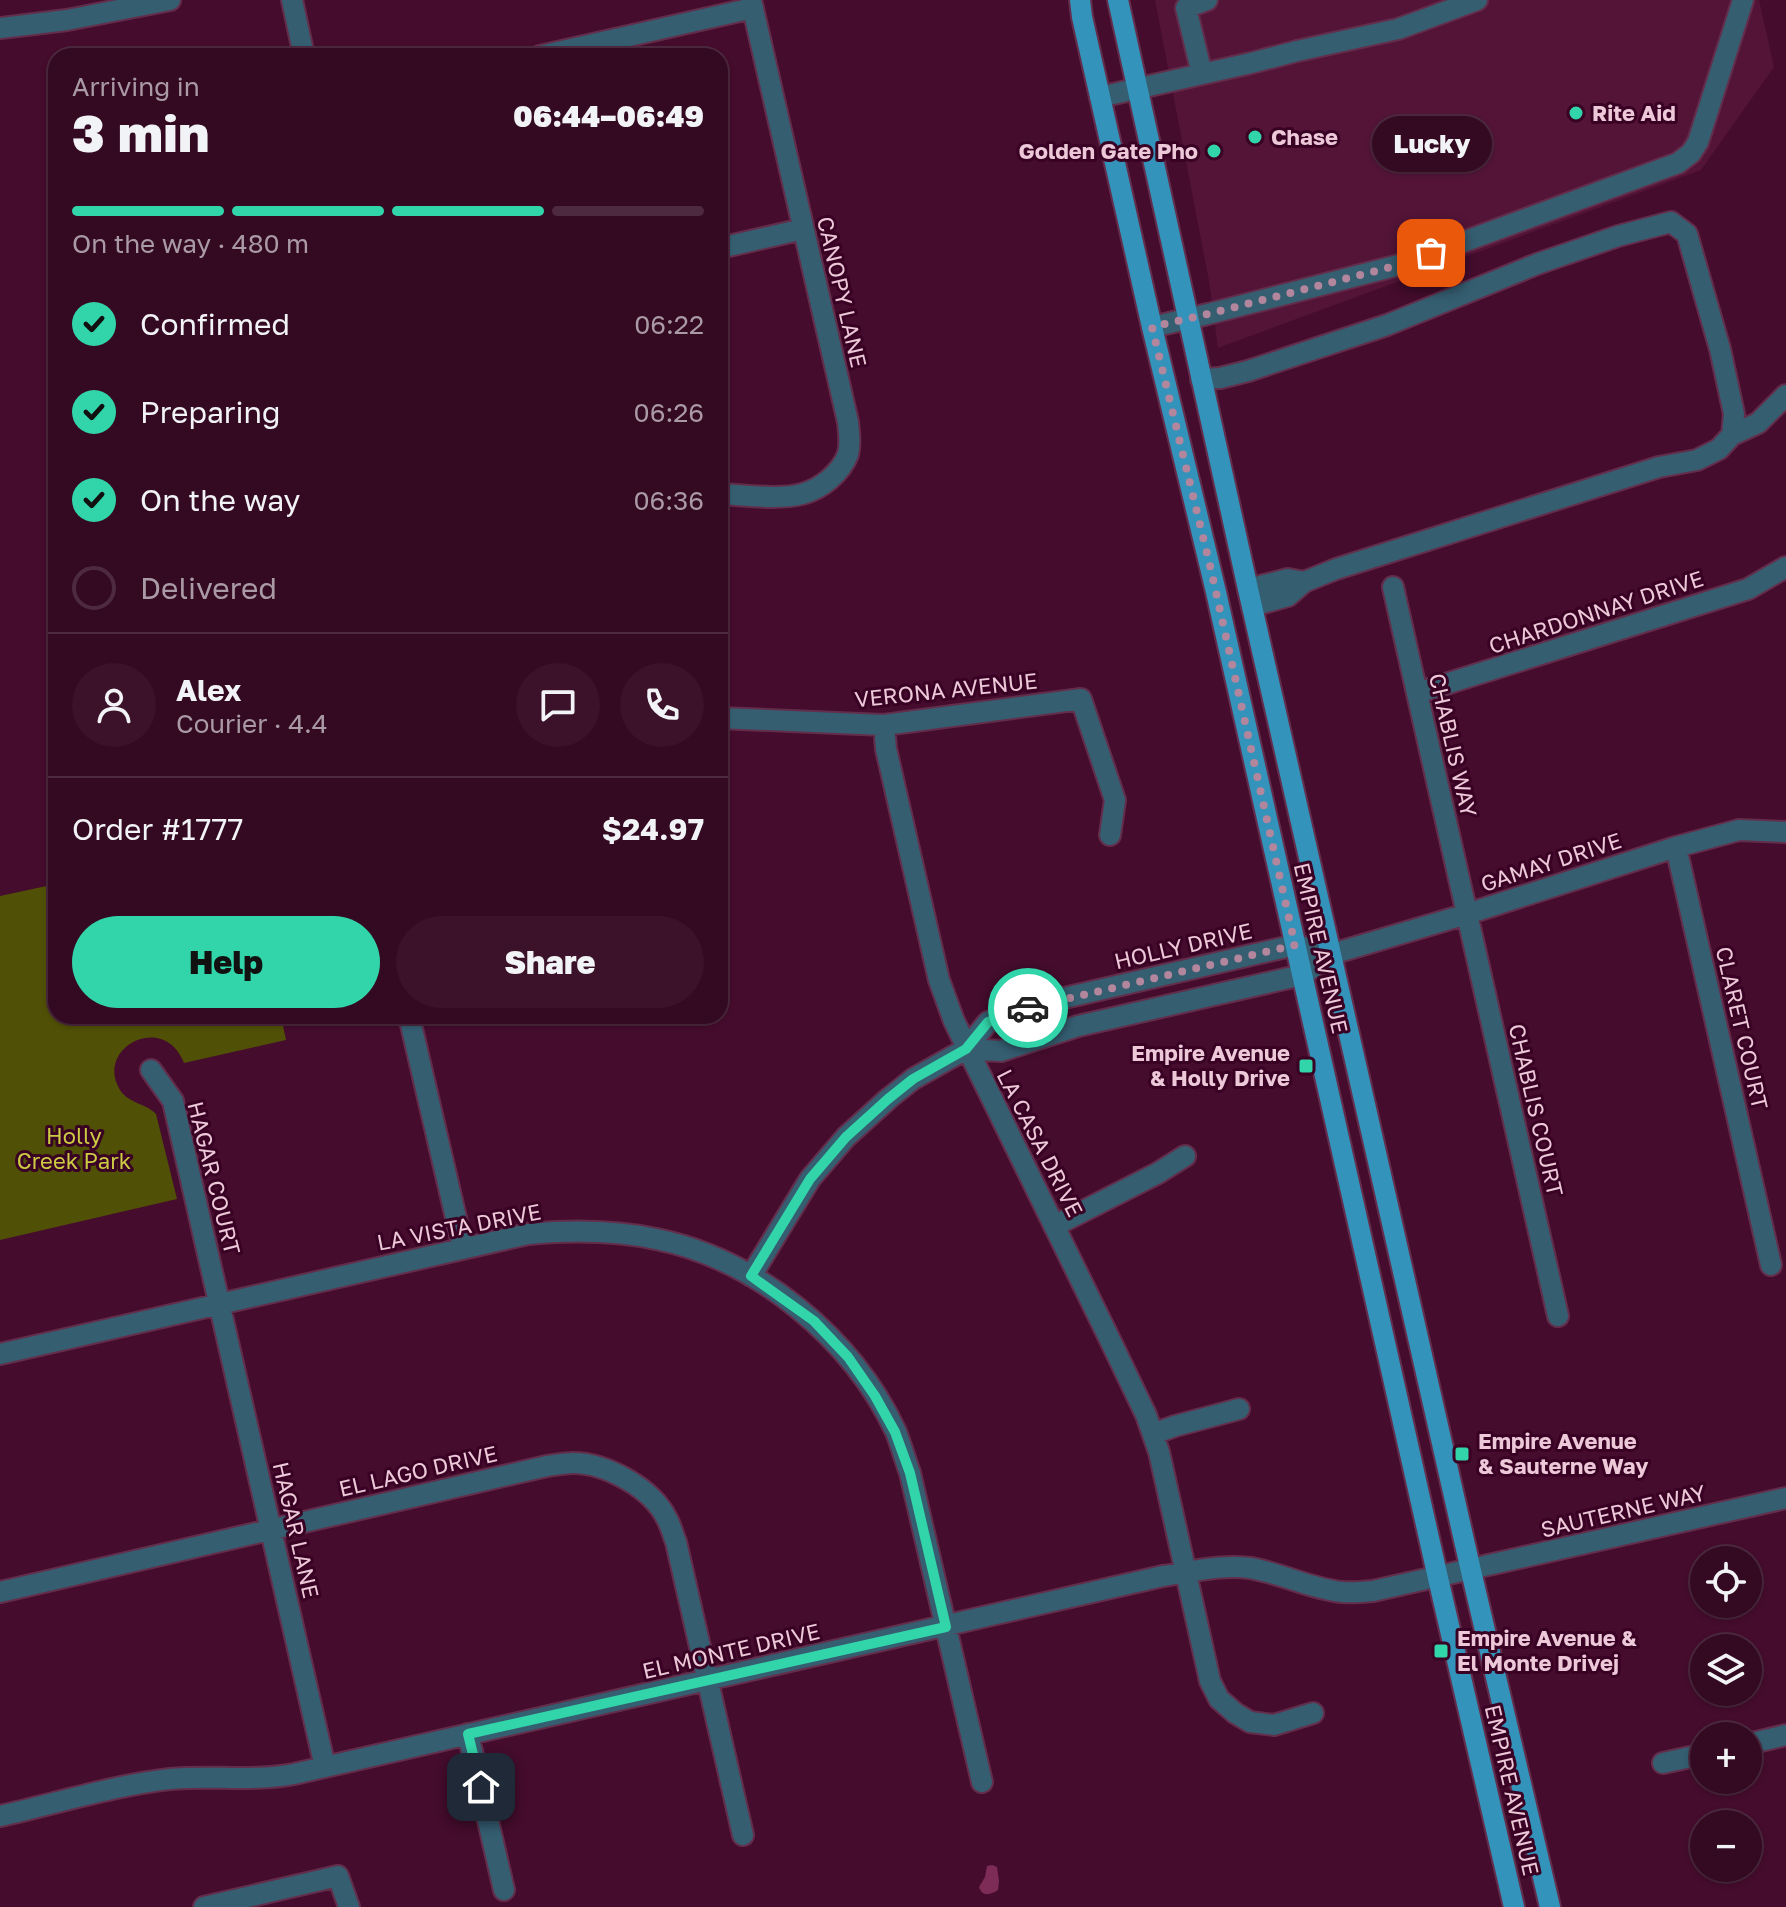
<!DOCTYPE html>
<meta charset="utf-8">
<style>
:root{--surface:#340922;--page:#3c122a;--text:#f1f3f6;--muted:#a99aa5;--line:#4e2a40;--accent:#32d4a9}
body{margin:0;font-family:"Golos Text",sans-serif;background:var(--page);color:var(--text);height:100vh;display:flex;flex-direction:column;font-size:30px;white-space:nowrap}
*{box-sizing:border-box;margin:0}
p{font-size:26px;color:var(--muted)}
.icon{flex:none;width:44px;height:44px;fill:none;stroke:currentColor;stroke-width:2;stroke-linecap:round;stroke-linejoin:round}
.map{position:relative;flex:1;overflow:hidden}
.side{position:absolute;left:48px;top:48px;width:680px;height:976px;display:flex;flex-direction:column;background:var(--surface);border-radius:24px;box-shadow:0 2px 6px #0004,0 0 0 2px var(--line)}
.side>*{flex:none}
.fabs{position:absolute;left:1690px;top:1546px;display:grid;gap:16px}
.fabs a{display:grid;place-items:center;width:72px;height:72px;border-radius:50%;background:var(--surface);box-shadow:0 2px 6px #0004,0 0 0 2px var(--line);font-size:40px}
.pin{position:absolute;display:grid;place-items:center;width:68px;height:68px;color:#fff;margin:-34px;border-radius:16px;box-shadow:0 4px 12px #0006}
.courier{position:absolute;display:grid;place-items:center;width:80px;height:80px;margin:-40px;border:6px solid #32d4a9;border-radius:50%;background:#fff;color:#222;box-shadow:0 2px 10px #0007}
.bubble{position:absolute;height:56px;border-radius:28px;background:var(--surface);box-shadow:0 2px 6px #0004,0 0 0 2px var(--line);font-size:26px;font-weight:800;line-height:56px;text-align:center}
.head em{font-style:normal;font-weight:800}
.head div{display:flex;flex-direction:column-reverse}
.head{display:flex;align-items:center;justify-content:space-between;height:136px;padding:0 24px}
h1{font-size:52px;font-weight:800;line-height:60px}
.bar{display:grid;grid-template-columns:repeat(4,1fr);gap:12px 8px;align-content:center;height:96px;padding:0 24px}
.bar i{height:10px;border-radius:6px;background:var(--line)}
.bar .on{background:var(--accent)}
.bar p{grid-column:span 4}
.line{display:flex;align-items:center;gap:20px;padding:0 24px;border-top:2px solid var(--line)}
.line div{flex:1}
.round{display:grid;place-items:center;flex:none;width:84px;height:84px;border-radius:42px;background:var(--page)}
ol{padding:0 24px;list-style:none}
li{display:flex;align-items:center;gap:24px;height:88px}
li p{margin-inline-start:auto}
li .icon{padding:8px;border-radius:50%;background:var(--accent);color:#111;stroke-width:4}
li:last-child{color:var(--muted)}
li i{width:44px;height:44px;border:4px solid var(--line);border-radius:50%}
.primary-button{display:flex;gap:16px;margin-top:auto;padding:16px 24px}
.primary-button a{flex:1;height:92px;border-radius:48px;background:var(--accent);color:#111;font-size:32px;font-weight:800;line-height:92px;text-align:center}
.primary-button a+a{background:var(--page);color:var(--text)}
.map>svg:first-child{display:block}
.built{fill:#531438}
.green{fill:#505006}
.water{fill:#7d2c58}
.lines{fill:none;stroke-linecap:round;stroke-linejoin:round}
.minor-casing{stroke:#632e4c;stroke-width:24}
.major-casing{stroke:#632e4c;stroke-width:24}
.minor{stroke:#355e71;stroke-width:20}
.major{stroke:#3493ba;stroke-width:20}
.done{stroke:#b2869c;stroke-width:8;stroke-dasharray:0 14.4}
.route{stroke:#32d4a9;stroke-width:10}
.poi-dot{fill:#32d4a9;stroke:#390123;stroke-width:3}
.labels{text-anchor:middle;stroke-width:6;stroke-linejoin:round;paint-order:stroke}
.poi-label{font-size:22px;font-weight:bold;fill:#ecc8d8;stroke:#390123;text-anchor:start}
.street-label{font-size:22px;fill:#ecc8d8;stroke:#390123}
.park-label{font-size:22px;fill:#cbcb44;stroke:#390123}
</style>
<div class="map">
<svg width="1786" height="1907" viewBox="0 0 1786 1907">
<rect width="100%" height="100%" fill="#450c2d"/>
<!-- built -->
<path class="built" d="M1155 0H1759L1774 67 1701 170 1218 348 1209 281Z"/>
<!-- green -->
<path class="green" d="M56 884V1016H281L286 1040 184 1063C164 1011 94 1048 120 1090 129 1104 146 1103 156 1114L177 1199 0 1240V896Z"/>
<!-- water -->
<path class="water" d="M992 1865 997 1867 999 1881 998 1890C990 1895 982 1897 979 1887L985 1877 987 1866Z"/>
<g class="lines">
<!-- minor casing -->
<g class="minor-casing">
<path id="minor" d="M292 0 304 56
M0 28 67 20 170 0
M540 56 753 8
M1202 74 1186 8 1207 0
M1100 97 1251 63 1297 51 1398 29 1477 0
M720 248 803 229
M1152 327 1208 314 1403 264 1678 163 1691 153 1698 142 1743 0
M1201 379 1220 378 1248 371 1387 325 1537 264 1618 236 1671 222 1687 234 1720 349 1734 414 1732 435 1719 449 1697 460 1659 467 1336 569 1304 582 1288 596 1252 606
M1732 435 1758 423 1786 395
M720 494C744 495 779 500 802 494 821 489 841 473 848 454 851 443 849 433 848 422L751 0
M1393 587 1558 1316
M1248 589 1288 579 1304 582
M1417 693 1748 589 1786 567
M720 718 884 725 1081 699 1115 800 1110 835
M884 725 886 749 939 980 954 1021 1112 1344 1146 1415 1159 1452 1210 1681 1219 1699 1235 1713 1250 1722 1274 1725 1313 1713
M1676 847 1771 1265
M409 1016 463 1248
M966 1049 1001 1051 1078 1026 1302 975 1332 954 1467 914 1676 847 1739 830 1786 832
M151 1070 173 1101 325 1767
M1054 1226 1158 1173 1185 1156
M751 1276 810 1179 846 1137 888 1099 913 1079 966 1049 988 1022 1038 1004 1295 945 1332 954
M0 1354 528 1234C571 1230 613 1230 656 1239 757 1259 853 1339 896 1432 901 1445 905 1459 910 1473L982 1782
M1153 1434 1175 1426 1239 1409
M0 1592 547 1466C556 1465 564 1463 573 1463 606 1463 652 1488 667 1519 671 1526 673 1535 676 1542L743 1835
M468 1734 504 1890
M1748 1744 1786 1735
M1663 1763 1704 1754
M0 1816C54 1804 115 1785 170 1779 211 1775 252 1782 294 1774L1163 1576C1191 1572 1222 1564 1250 1568 1281 1573 1311 1589 1342 1592 1352 1593 1363 1592 1373 1591L1786 1498
M204 1907 338 1876 349 1907"/>
</g>
<!-- major casing -->
<g class="major-casing">
<path id="major" d="M1080 0 1082 17 1152 327 1216 592 1438 1578 1514 1907
M1118 0 1248 589 1471 1571 1550 1907"/>
</g>
<!-- minor -->
<use href="#minor" class="minor"/>
<!-- major -->
<use href="#major" class="major"/>
</g>
<g class="lines">
<!-- done -->
<path class="done" d="M1028 1008 1295 945 1211 570 1152 327 1208 314 1403 264 1431 253"/>
<!-- route -->
<path class="route" d="M481 1787 468 1734 946 1627 910 1473 895 1432 875 1396 848 1357 814 1321 751 1276 810 1179 846 1137 888 1099 913 1079 966 1049 988 1022 1028 1008"/>
</g>
<!-- markers -->
<g class="poi-dot">
<circle cx="1576" cy="113" r="8"/>
<circle cx="1255" cy="137" r="8"/>
<circle cx="1214" cy="151" r="8"/>
<rect x="1298" y="1058" width="16" height="16" rx="4"/>
<rect x="1454" y="1446" width="16" height="16" rx="4"/>
<rect x="1433" y="1643" width="16" height="16" rx="4"/>
</g>
<g class="labels">
<!-- poi labels -->
<g class="poi-label">
<text x="1592" y="121">Rite Aid</text>
<text x="1271" y="145">Chase</text>
<text x="1198" y="159" text-anchor="end">Golden Gate Pho</text>
<text x="1290" y="1061" text-anchor="end">Empire Avenue<tspan x="1290" dy="25">&amp; Holly Drive</tspan></text>
<text x="1478" y="1449">Empire Avenue<tspan x="1478" dy="25">&amp; Sauterne Way</tspan></text>
<text x="1457" y="1646">Empire Avenue &amp;<tspan x="1457" dy="25">El Monte Drivej</tspan></text>
</g>
<!-- street labels -->
<g class="street-label">
<text transform="translate(842 292) rotate(77)" y="8">CANOPY LANE</text>
<text transform="translate(1596 612) rotate(-18)" y="8">CHARDONNAY DRIVE</text>
<text transform="translate(946 690) rotate(-6)" y="8">VERONA AVENUE</text>
<text transform="translate(1453 745) rotate(77)" y="8">CHABLIS WAY</text>
<text transform="translate(1551 862) rotate(-18)" y="8">GAMAY DRIVE</text>
<text transform="translate(1183 946) rotate(-13)" y="8">HOLLY DRIVE</text>
<text transform="translate(1321 948) rotate(77)" y="8">EMPIRE AVENUE</text>
<text transform="translate(1742 1028) rotate(77)" y="8">CLARET COURT</text>
<text transform="translate(1536 1110) rotate(77)" y="8">CHABLIS COURT</text>
<text transform="translate(1040 1143) rotate(63)" y="8">LA CASA DRIVE</text>
<text transform="translate(214 1178) rotate(76)" y="8">HAGAR COURT</text>
<text transform="translate(459 1227) rotate(-11)" y="8">LA VISTA DRIVE</text>
<text transform="translate(418 1471) rotate(-13)" y="8">EL LAGO DRIVE</text>
<text transform="translate(1623 1511) rotate(-13)" y="8">SAUTERNE WAY</text>
<text transform="translate(296 1530) rotate(77)" y="8">HAGAR LANE</text>
<text transform="translate(731 1651) rotate(-13)" y="8">EL MONTE DRIVE</text>
<text transform="translate(1512 1790) rotate(77)" y="8">EMPIRE AVENUE</text>
</g>
<!-- park labels -->
<g class="park-label">
<text x="74" y="1144">Holly<tspan x="74" dy="25">Creek Park</tspan></text>
</g>
</g>
</svg>
<div class="fabs">
<a><svg class="icon" aria-label="locate" viewBox="0 0 24 24"><circle cx="12" cy="12" r="6"/><path d="M12 2v4M12 18v4M2 12h4M18 12h4"/></svg></a>
<a><svg class="icon" aria-label="layers" viewBox="0 0 24 24"><path d="M12 4l9 5-9 5-9-5zM3 14l9 5 9-5"/></svg></a>
<a>+</a>
<a>−</a>
</div>
<div class="pin" style="left:1431px;top:253px;background:#ea580c"><svg class="icon" aria-label="bag" viewBox="0 0 24 24"><path d="M5 8h14l-1 12H6zM9 8a3 3 0 0 1 6 0"/></svg></div>
<div class="pin" style="left:481px;top:1787px;background:#1f2937"><svg class="icon" aria-label="home" viewBox="0 0 24 24"><path d="M3 11l9-7 9 7M6 9v11h12V9"/></svg></div>
<div class="courier" style="left:1028px;top:1008px"><svg class="icon" aria-label="car" viewBox="0 0 24 24"><path d="M5 17H2v-5l4-1 3-4h7l3 4 3 1v5h-3M9 17h6M6 11h13"/><circle cx="7" cy="17" r="2"/><circle cx="17" cy="17" r="2"/></svg></div>
<div class="bubble" style="left:1372px;top:116px;width:120px">Lucky</div>
<section class="side">
<div class="head"><div><h1>3 min</h1><p>Arriving in</p></div><em>06:44–06:49</em></div>
<div class="bar"><i class="on"></i><i class="on"></i><i class="on"></i><i></i><p>On the way · 480 m</p></div>
<ol>
<li><svg class="icon" aria-label="check" viewBox="0 0 24 24"><path d="M5 12l5 5 9-10"/></svg>Confirmed<p>06:22</p></li>
<li><svg class="icon" aria-label="check" viewBox="0 0 24 24"><path d="M5 12l5 5 9-10"/></svg>Preparing<p>06:26</p></li>
<li><svg class="icon" aria-label="check" viewBox="0 0 24 24"><path d="M5 12l5 5 9-10"/></svg>On the way<p>06:36</p></li>
<li><i></i>Delivered</li>
</ol>
<div class="line" style="height:144px"><a class="round"><svg class="icon" aria-label="person" viewBox="0 0 24 24"><circle cx="12" cy="8" r="4"/><path d="M4 21q1-7 8-7t8 7"/></svg></a><div><b>Alex</b><p>Courier · 4.4</p></div><a class="round"><svg class="icon" aria-label="chat" viewBox="0 0 24 24"><path d="M4 5h16v11H9l-5 4z"/></svg></a><a class="round"><svg class="icon" aria-label="phone" viewBox="0 0 24 24"><path d="M5 4h4l2 5-3 2q2 4 5 5l2-3 5 2v4C11 20 4 13 5 4z"/></svg></a></div>
<div class="line" style="height:104px"><div>Order #1777</div><b>$24.97</b></div>
<div class="primary-button"><a>Help</a><a>Share</a></div>
</section>
</div>
